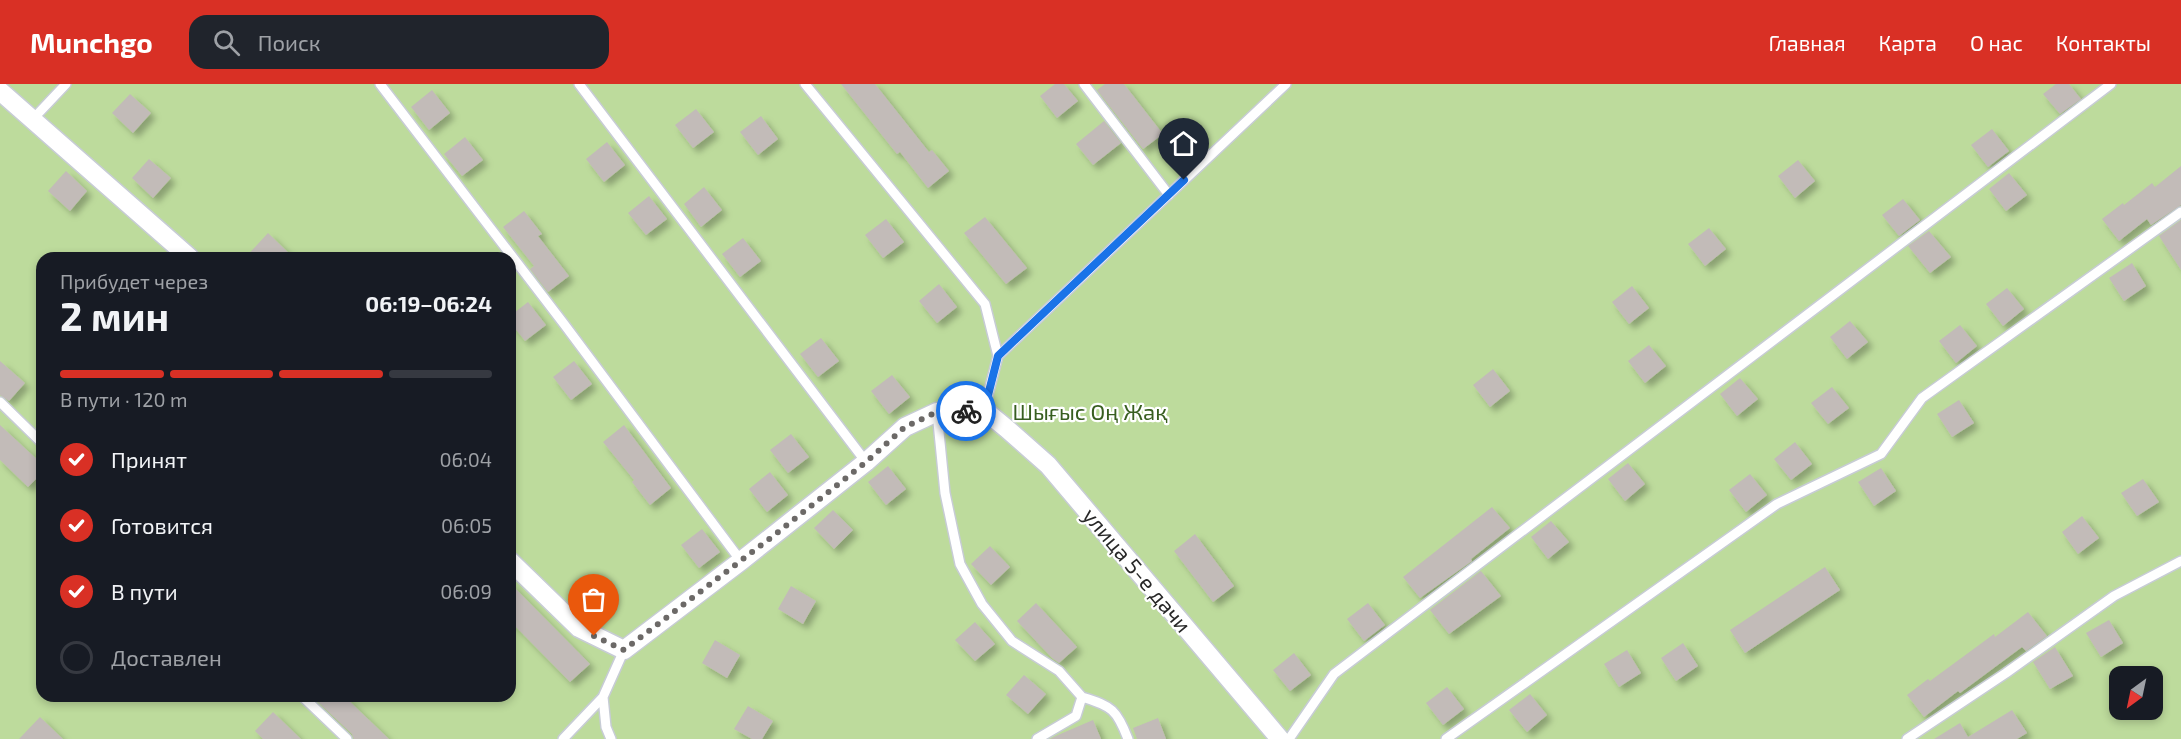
<!DOCTYPE html>
<html lang="ru">
<meta charset="utf-8">
<style>
:root{--surface:#171b24;--page:#20242c;--text:#f1f3f6;--muted:#9ea1a6;--line:#363941;--accent:#d93025}
body{margin:0;font-family:"Exo 2",sans-serif;background:var(--page);color:var(--text);height:100vh;display:flex;flex-direction:column;font-size:22px;white-space:nowrap}
*{box-sizing:border-box;margin:0}
p{font-size:20px;color:var(--muted)}
.icon{flex:none;width:33px;height:33px;fill:none;stroke:currentColor;stroke-width:2;stroke-linecap:round;stroke-linejoin:round}
.map{position:relative;flex:1;overflow:hidden}
.sheet{position:absolute;left:36px;top:168px;width:480px;height:450px;display:flex;flex-direction:column;background:var(--surface);border-radius:18px;box-shadow:0 3px 9px #0003}
.sheet>*{flex:none}
.needle{width:39px;rotate:213deg}
.controls{position:absolute;left:2109px;top:582px;display:grid;gap:12px}
.controls a{display:grid;place-items:center;width:54px;height:54px;border-radius:12px;background:var(--surface);box-shadow:0 3px 9px #0003;font-size:30px}
.pin{position:absolute;display:grid;place-items:center;width:51px;height:51px;color:#fff;margin:-62px -26px;border-radius:50% 50% 50% 0;rotate:-45deg;box-shadow:0 0 6px #0007}
.pin .icon{rotate:45deg}
.courier{position:absolute;display:grid;place-items:center;width:60px;height:60px;margin:-30px;border:4px solid #1a73e8;border-radius:50%;background:#fff;color:#222;box-shadow:0 2px 8px #0007}
.overview em{font-style:normal;font-weight:700}
.overview div{display:flex;flex-direction:column-reverse}
.overview{display:flex;align-items:center;justify-content:space-between;height:102px;padding:0 24px}
h1{font-size:39px;font-weight:700;line-height:45px}
.bar{display:grid;grid-template-columns:repeat(4,1fr);gap:9px 6px;align-content:center;height:72px;padding:0 24px}
.bar i{height:8px;border-radius:4px;background:var(--line)}
.bar .current{background:var(--accent)}
.bar p{grid-column:span 4}
ol{padding:0 24px;list-style:none}
li{display:flex;align-items:center;gap:18px;height:66px}
li p{margin-inline-start:auto}
li .icon{padding:6px;border-radius:50%;background:var(--accent);color:#fff;stroke-width:4}
li:last-child{color:var(--muted)}
li i{width:33px;height:33px;border:3px solid var(--line);border-radius:50%}
header{display:flex;align-items:center;gap:36px;box-sizing:border-box;height:84px;padding:0 30px;background:var(--accent);color:#fff}
header strong{font-size:28px}
nav{display:flex;gap:33px;margin-inline-start:auto;font-size:21px}
.search{width:420px;height:54px;background:var(--page);display:flex;align-items:center;gap:15px;box-sizing:border-box;padding:0 21px;border-radius:18px;color:var(--muted);font-size:22px}
.map>svg:first-child{display:block}
.garden{fill:#bddb9c;fill-rule:evenodd}
.building{fill:#c2bbb8;filter:url(#shadow)}
.lines{fill:none;stroke-linecap:round;stroke-linejoin:round}
.lane-casing{stroke:#c7ccd5;stroke-width:12}
.street-casing{stroke:#c7ccd5;stroke-width:21}
.lane{stroke:#fff;stroke-width:9}
.street{stroke:#fff;stroke-width:18}
.done{stroke:#6c6967;stroke-width:6;stroke-dasharray:0 10.8}
.route{stroke:#1a73e8;stroke-width:8}
.labels{text-anchor:middle;stroke-width:4.5;stroke-linejoin:round;paint-order:stroke}
.park-label{font-size:22px;fill:#385e20;stroke:#fff}
.street-label{font-size:22px;fill:#282828;stroke:#fff}
</style>
<header>
<strong>Munchgo</strong>
<div class="search"><svg class="icon" aria-label="search" viewBox="0 0 24 24"><circle cx="10" cy="10" r="6"/><path d="M15 15l6 6"/></svg>Поиск</div>
<nav><a>Главная</a><a>Карта</a><a>О нас</a><a>Контакты</a></nav>
</header>
<div class="map">
<svg width="2181" height="655" viewBox="0 0 2181 655">
<defs>
<filter id="shadow"><feDropShadow dx="5" dy="5" stdDeviation="3" flood-color="#0004"/></filter>
</defs>
<rect width="100%" height="100%" fill="#e9e1db"/>
<!-- garden -->
<path class="garden" d="M0 0H2181V655H0ZM42 174H510V612H42ZM2120 592H2152V626H2120Z"/>
<!-- building -->
<path class="building" d="M841 0H875L929 68 932 66 949 87 928 104 900 68 897 70Z
M1055 0H1064L1078 17 1057 34 1040 12Z
M1105 0H1124L1163 50 1143 65 1097 6Z
M2056 0H2069L2081 15 2060 30 2043 10Z
M432 6 450 29 429 46 411 23Z
M130 10 151 29 133 49 112 29Z
M696 25 714 48 693 64 675 41Z
M761 32 778 55 758 71 740 48Z
M1104 37 1121 59 1093 81 1076 60Z
M1992 45 2009 67 1988 83 1971 61Z
M465 53 483 76 462 92 444 70Z
M607 58 625 81 604 98 586 75Z
M149 75 171 94 153 114 132 94Z
M1798 76 1815 97 1795 114 1778 92Z
M2181 82V121L2151 141 2147 135 2119 157 2102 135 2123 119 2124 121 2152 99 2155 103Z
M66 87 87 107 70 127 48 107Z
M2009 89 2027 111 2006 127 1989 105Z
M704 103 722 126 701 143 684 120Z
M649 112 667 135 646 151 628 129Z
M1903 115 1920 136 1899 152 1882 131Z
M524 127 542 150 538 152 569 192 548 208 530 185 534 182 503 143Z
M985 133 1027 184 1006 200 964 149Z
M886 135 904 158 883 174 865 151Z
M2181 136V186L2159 152Z
M1709 144 1726 165 1705 182 1688 160Z
M1929 147 1951 173 1930 189 1908 162Z
M268 149 294 174H245Z
M743 154 761 177 740 193 722 170Z
M2132 179 2146 202 2124 217 2109 194Z
M939 200 957 223 937 239 919 217Z
M1632 202 1649 224 1629 240 1612 218Z
M2007 204 2024 225 2003 242 1986 220Z
M528 218 546 241 525 257 510 238V232Z
M1850 237 1868 258 1847 275 1830 253Z
M1960 241 1977 262 1956 279 1939 257Z
M821 254 839 277 818 293 800 270Z
M1649 261 1666 282 1645 299 1628 277Z
M0 277 25 299 9 317 0 311Z
M574 277 592 300 571 316 553 293Z
M1493 285 1510 307 1490 323 1473 301Z
M892 291 910 313 889 330 871 307Z
M1740 294 1758 315 1737 332 1720 310Z
M1832 303 1849 324 1828 340 1811 319Z
M1959 316 1974 339 1952 353 1937 330Z
M0 341 42 380V389L28 403 0 376Z
M624 341 671 404 650 421 632 398 634 396 603 358Z
M791 350 809 373 788 389 770 366Z
M1795 358 1812 380 1791 396 1774 375Z
M1628 379 1645 400 1625 417 1608 395Z
M888 382 906 405 886 421 868 398Z
M1881 384 1896 407 1874 422 1858 398Z
M770 388 788 411 767 428 749 405Z
M1750 390 1767 411 1746 428 1729 406Z
M2143 395 2159 418 2137 432 2121 409Z
M1492 423 1510 444 1471 475 1472 477 1420 514 1403 493Z
M833 426 853 446 834 465 814 444Z
M2082 432 2099 454 2078 470 2062 448Z
M1551 437 1569 458 1548 475 1531 453Z
M702 445 720 468 699 484 681 461Z
M1195 450 1234 502 1213 518 1174 467Z
M990 462 1010 483 991 501 971 480Z
M1825 483 1840 506 1745 569 1730 546Z
M1481 487 1501 512 1449 550 1430 526Z
M510 499 590 580 570 598 510 537Z
M791 502 816 517 803 540 778 525Z
M1036 519 1077 563 1059 579 1052 574 1017 537Z
M1368 519 1385 541 1364 557 1347 535Z
M2028 528 2047 552 2026 567 2022 563 1960 609 1958 607 1924 633 1907 611 1928 595 1930 597 1994 550 1995 553Z
M2109 536 2123 559 2101 573 2086 549Z
M975 538 995 560 975 577 955 556Z
M715 556 740 571 727 594 702 579Z
M1683 559 1698 582 1676 597 1661 574Z
M2055 563 2073 592 2050 605 2033 578Z
M1627 566 1641 589 1619 603 1604 580Z
M1294 569 1311 591 1290 607 1273 586Z
M1024 591 1046 610 1028 630 1006 611Z
M1447 603 1464 625 1443 641 1426 619Z
M1530 610 1547 631 1527 648 1509 626Z
M323 612H344L389 655H354L352 650 318 618Z
M748 622 773 637 762 655H752L734 645Z
M2012 626 2027 649 2017 655H1934L1960 639 1968 653Z
M273 628 301 655H263L255 647Z
M40 633 63 655H19Z
M1158 634 1166 655H1137L1133 644Z
M1093 636 1101 655H1050L1058 651Z"/>
<g class="lines">
<!-- lane casing -->
<g class="lane-casing">
<path id="lane" d="M380 0 564 240 741 477
M579 0 866 378
M805 0 985 220 998 272 1286 0
M1084 0 1169 111
M33 35 66 0
M0 318 42 359
M984 326 998 272
M937 328 945 409 960 480 982 520 1012 557 1059 587 1082 613 1076 632 1037 655
M302 612 347 655
M603 613 606 643 611 655
M1082 613C1112 622 1117 626 1128 655
M563 655 603 613 624 566
M1289 655 1334 590 2111 0
M1446 655 1777 420 1881 370 1922 314 2181 128
M1907 655 2006 589 2114 512 2181 477"/>
</g>
<!-- street casing -->
<g class="street-casing">
<path id="street" d="M0 7 190 174
M510 477 579 544 624 566 741 477 866 378 905 343 937 328 984 326 1006 344 1048 381 1280 655"/>
</g>
<!-- lane -->
<use href="#lane" class="lane"/>
<!-- street -->
<use href="#street" class="street"/>
</g>
<g class="lines">
<!-- done -->
<path class="done" d="M594 552 624 566 777 449 866 378 905 343 937 328 966 327"/>
<!-- route -->
<path class="route" d="M966 327H984L998 272 1184 96"/>
</g>
<g class="labels">
<!-- park labels -->
<g class="park-label">
<text x="1090" y="336">Шығыс Оң Жақ</text>
</g>
<!-- street labels -->
<g class="street-label">
<text transform="translate(1137 486) rotate(50)" y="8">улица 5-е дачи</text>
</g>
</g>
</svg>
<div class="controls">
<a><svg class="needle" viewBox="-14 -14 28 28"><path d="M0-13l5 13h-10z" fill="#e53935"/><path d="M0 13l5-13h-10z" fill="#9ea1a6"/></svg></a>
</div>
<div class="pin" style="left:594px;top:552px;background:#ea580c"><svg class="icon" aria-label="bag" viewBox="0 0 24 24"><path d="M5 8h14l-1 12H6zM9 8a3 3 0 0 1 6 0"/></svg></div>
<div class="pin" style="left:1184px;top:96px;background:#1f2937"><svg class="icon" aria-label="home" viewBox="0 0 24 24"><path d="M3 11l9-7 9 7M6 9v11h12V9"/></svg></div>
<div class="courier" style="left:966px;top:327px"><svg class="icon" aria-label="bike" viewBox="0 0 24 24"><circle cx="6" cy="16" r="4"/><circle cx="18" cy="16" r="4"/><path d="M6 16l4-8h5l3 8M10 8l3 8H6M13 5h3"/></svg></div>
<section class="sheet">
<div class="overview"><div><h1>2 мин</h1><p>Прибудет через</p></div><em>06:19–06:24</em></div>
<div class="bar"><i class="current"></i><i class="current"></i><i class="current"></i><i></i><p>В пути · 120 m</p></div>
<ol>
<li><svg class="icon" aria-label="check" viewBox="0 0 24 24"><path d="M5 12l5 5 9-10"/></svg>Принят<p>06:04</p></li>
<li><svg class="icon" aria-label="check" viewBox="0 0 24 24"><path d="M5 12l5 5 9-10"/></svg>Готовится<p>06:05</p></li>
<li><svg class="icon" aria-label="check" viewBox="0 0 24 24"><path d="M5 12l5 5 9-10"/></svg>В пути<p>06:09</p></li>
<li><i></i>Доставлен</li>
</ol>
</section>
</div>
